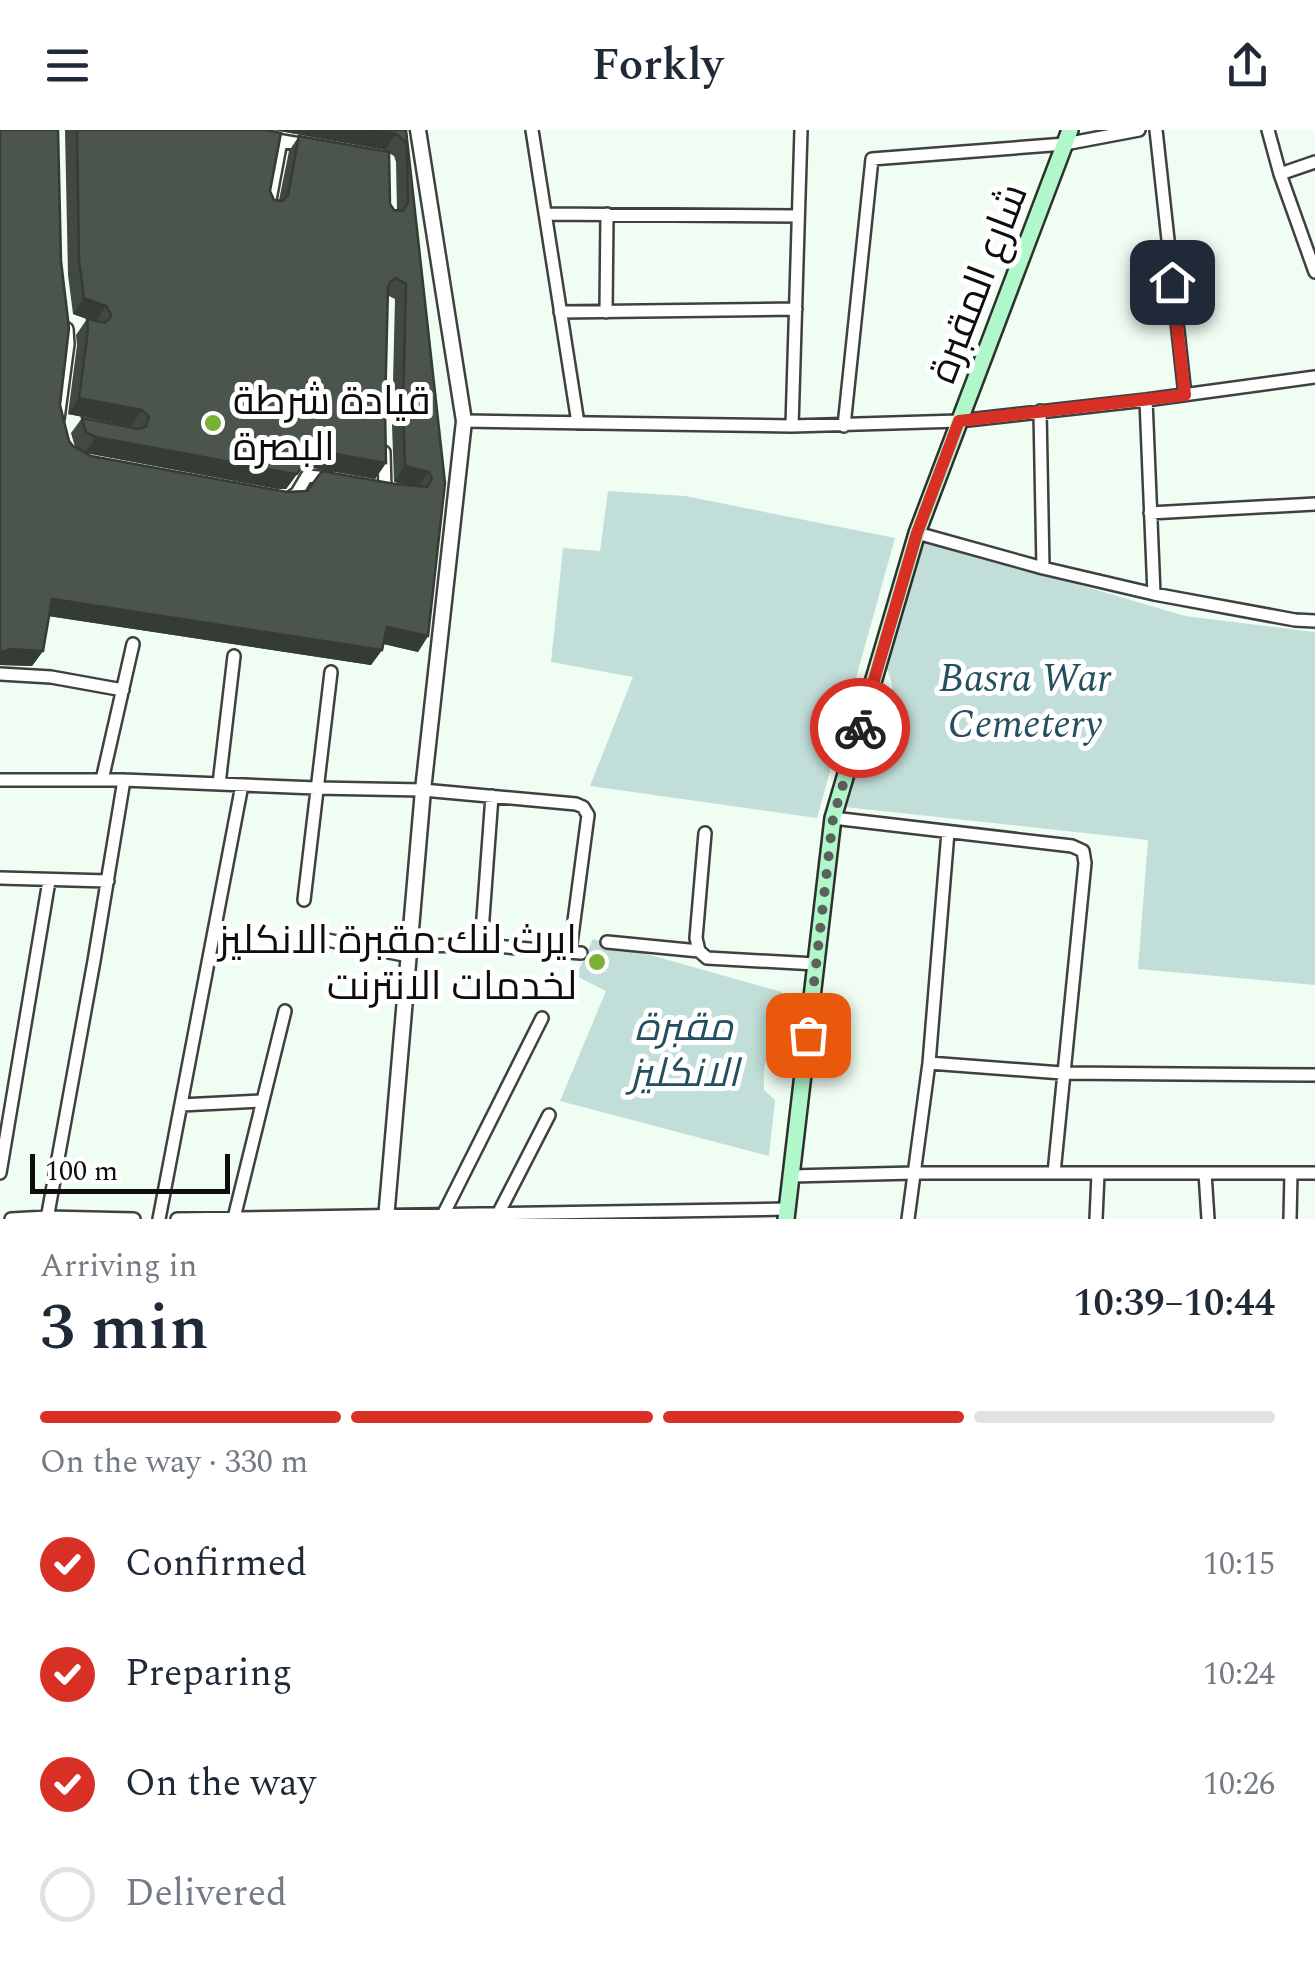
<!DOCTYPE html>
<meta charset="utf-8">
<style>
:root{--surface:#fff;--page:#f6f6f7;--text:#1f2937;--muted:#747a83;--line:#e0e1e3;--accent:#d93025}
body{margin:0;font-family:Spectral,Cairo,serif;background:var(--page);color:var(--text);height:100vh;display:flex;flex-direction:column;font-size:38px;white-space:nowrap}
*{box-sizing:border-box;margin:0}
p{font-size:32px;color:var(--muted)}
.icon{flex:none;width:55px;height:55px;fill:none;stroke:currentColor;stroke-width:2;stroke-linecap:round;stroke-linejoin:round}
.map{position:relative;height:1089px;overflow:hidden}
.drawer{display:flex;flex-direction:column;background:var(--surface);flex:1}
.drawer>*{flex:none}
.scale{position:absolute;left:30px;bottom:25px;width:200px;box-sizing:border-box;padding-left:10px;border:5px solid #0d0d0d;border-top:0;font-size:28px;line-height:35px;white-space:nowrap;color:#0d0d0d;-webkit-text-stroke:8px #fff;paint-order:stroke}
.pin{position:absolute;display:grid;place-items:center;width:85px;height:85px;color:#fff;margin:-42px;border-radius:20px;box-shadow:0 5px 15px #0006}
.courier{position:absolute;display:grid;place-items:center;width:100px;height:100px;margin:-50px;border:8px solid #d93025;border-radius:50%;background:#fff;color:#222;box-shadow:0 2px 12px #0007}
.headline em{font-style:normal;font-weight:600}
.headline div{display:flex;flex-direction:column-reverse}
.headline{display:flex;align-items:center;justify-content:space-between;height:170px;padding:0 40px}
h1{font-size:65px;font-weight:600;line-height:75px}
.bar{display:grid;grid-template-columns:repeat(4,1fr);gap:15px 10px;align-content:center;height:120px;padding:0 40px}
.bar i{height:12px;border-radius:8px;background:var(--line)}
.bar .selected{background:var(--accent)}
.bar p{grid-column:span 4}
ol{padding:0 40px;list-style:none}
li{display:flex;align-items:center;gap:30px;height:110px}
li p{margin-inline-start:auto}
li .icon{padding:10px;border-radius:50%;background:var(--accent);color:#fff;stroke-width:4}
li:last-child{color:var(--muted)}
li i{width:55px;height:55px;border:5px solid var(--line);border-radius:50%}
header{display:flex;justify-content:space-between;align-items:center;height:130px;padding:0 40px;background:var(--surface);font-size:45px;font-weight:600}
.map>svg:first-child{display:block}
.cemetery{fill:#c2ded8}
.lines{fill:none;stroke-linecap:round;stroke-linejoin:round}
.minor-casing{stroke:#404040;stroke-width:16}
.tertiary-casing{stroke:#404040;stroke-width:19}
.secondary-casing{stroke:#2f2f2f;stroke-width:20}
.minor{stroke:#fff;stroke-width:11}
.tertiary{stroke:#fff;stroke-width:14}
.secondary{stroke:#b0f8ca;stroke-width:15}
.wall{fill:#414940;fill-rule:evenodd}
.shaded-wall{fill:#353c34}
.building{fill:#4c554b;stroke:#353c34;stroke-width:2.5}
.done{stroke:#5c615e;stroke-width:10;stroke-dasharray:0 18}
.route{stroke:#d93025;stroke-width:12}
.poi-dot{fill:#7bb132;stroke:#fff;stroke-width:4}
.labels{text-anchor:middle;stroke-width:10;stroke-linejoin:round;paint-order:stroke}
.street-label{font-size:40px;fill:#0d0d0d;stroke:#fff}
.poi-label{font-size:40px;fill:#0d0d0d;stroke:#fff;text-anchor:start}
.park-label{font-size:40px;font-style:italic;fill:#234f5f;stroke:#fff}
</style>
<header><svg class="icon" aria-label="menu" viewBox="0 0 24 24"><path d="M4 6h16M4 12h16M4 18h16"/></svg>Forkly<svg class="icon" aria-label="share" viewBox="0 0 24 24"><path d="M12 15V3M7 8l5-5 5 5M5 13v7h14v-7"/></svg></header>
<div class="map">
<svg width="1315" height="1089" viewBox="0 0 1315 1089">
<rect width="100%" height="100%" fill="#effdf3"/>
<!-- cemetery -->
<path class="cemetery" d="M608 361 685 366 895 408 817 688 590 656 633 547 551 532 563 418 600 421Z
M923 409 1185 486 1315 502V855L1138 839 1148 710 845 677 870 589C894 573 898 559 884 534Z
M593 809 782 862 777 920C761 929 764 943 764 960L775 970 769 1026 560 971 606 861 576 846Z"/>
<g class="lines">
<!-- minor casing -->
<g class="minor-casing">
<path id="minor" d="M532 0 578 293
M1156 0 1185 265
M1268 0 1280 44 1315 142
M265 8 306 15
M1280 44 1315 32
M269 75 281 11
M545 84 798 86
M560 182 796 179
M606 182 607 84
M1146 270 1154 464
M1040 281 1043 438
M58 289 68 214 67 199
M464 291 792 296 959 291 1146 270 1315 247
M792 296 801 0
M844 296 872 29 1065 14 1139 0
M384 322 385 360H388
M289 369 297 363 307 346 329 348
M1150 383 1315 374
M917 403 1043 438 1154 464 1295 490 1315 491
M0 544 51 547 123 560
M0 650H124L316 658 423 660 576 674 583 677 588 685 570 821
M102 650 133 514
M219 654 234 526
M833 688 1072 716 1083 721 1085 733 1054 1043
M0 748 108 751
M304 770 331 542
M327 810 409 826
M607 812 699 821 707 828 816 834
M481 815 492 666
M409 816 481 815 581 823
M699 821 696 808 705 703
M929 933 1062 943 1315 945
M181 975 261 971
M0 1043 49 751
M1205 1043 1208 1089
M791 1046 914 1043H1315
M443 1085 542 888
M234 1088 285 881
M496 1088 549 985
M11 1089 47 1087 134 1089
M47 1089 94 831 124 650
M159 1089 242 655
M177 1089 787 1079
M908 1089 929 933 948 702
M1096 1089 1098 1044
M1290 1089 1291 1043"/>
</g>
<!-- tertiary casing -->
<g class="tertiary-casing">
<path id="tertiary" d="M386 1089 423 660 464 291 418 0"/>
</g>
<!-- secondary casing -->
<g class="secondary-casing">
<path id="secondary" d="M786 1089 833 688 917 403 1070 0"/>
</g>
<!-- minor -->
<use href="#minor" class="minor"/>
<!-- tertiary -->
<use href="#tertiary" class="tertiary"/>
<!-- secondary -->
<use href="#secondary" class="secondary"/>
</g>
<!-- wall -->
<path class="wall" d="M0 0 60 275 69 311 75 317 71 303 82 288 132 297 68 284 77 215 76 205 87 189 90 190 73 184 68 145 65 0H267L270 61 274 70H279L289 21 299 6 387 22 385 20 274 0H406L445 353 428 506 418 522 383 514 382 520 371 535 49 486 43 521 32 536 0 535ZM389 23 394 26 396 32 397 80H394L390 74ZM387 165 395 169 392 295 394 352 407 355 395 354 287 362 91 326 87 323 278 359H286L300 340 308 337 375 349 386 333 385 279Z"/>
<!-- shaded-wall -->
<path class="shaded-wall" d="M274 0H372L396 4 385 20Z
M84 168 106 176 95 192 73 184Z
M79 268 142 280 131 296 68 284Z
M96 307 297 344 286 359H278L85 323Z
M319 321 386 333 375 349 308 337 300 340 311 324Z
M405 336 429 342 418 357 394 352Z
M52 469 382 520 371 535 41 485Z
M387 497 428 506 418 522 376 512Z
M10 519 43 521 32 536 0 535V523Z"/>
<!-- building -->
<path class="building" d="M0 0H58L61 131 69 198 60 275 69 311 73 316 91 326 287 362 307 361 322 341 395 354 427 357 432 349 429 342 405 336 403 279 406 154 396 148 390 152 388 157 385 279 386 333 319 321 311 324 297 344 289 343 96 307 86 302 82 288 139 299 146 296 149 287 142 280 79 268 88 200 87 189 105 193 110 188 111 184 106 176 84 168 79 130 77 0H267L281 3 270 61 274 70 283 71 288 65 299 6 389 22 390 74 394 80 403 81 408 72 407 16 405 11 396 4 372 0H406L445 353 428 506 387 497 382 520 52 469 43 521 10 519 0 523Z"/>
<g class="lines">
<!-- done -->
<path class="done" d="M808 905 833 688 860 598"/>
<!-- route -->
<path class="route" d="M860 598 917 403 959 291 1185 265 1172 152"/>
</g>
<!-- markers -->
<g class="poi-dot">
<circle cx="213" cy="293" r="10"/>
<circle cx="597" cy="832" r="10"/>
</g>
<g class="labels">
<!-- street labels -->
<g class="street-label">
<text transform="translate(977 153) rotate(-69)" y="14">شارع المقبرة</text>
</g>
<!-- poi labels -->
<g class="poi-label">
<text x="233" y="284">قيادة شرطة<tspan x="233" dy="46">البصرة</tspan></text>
<text x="577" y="823" text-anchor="end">ايرث لنك مقبرة الانكليز<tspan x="577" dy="46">لخدمات الانترنت</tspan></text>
</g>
<!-- park labels -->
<g class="park-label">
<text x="1025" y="561">Basra War<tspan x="1025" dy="46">Cemetery</tspan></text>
<text x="684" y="910">مقبرة<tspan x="684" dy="46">الانكليز</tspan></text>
</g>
</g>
</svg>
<div class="scale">100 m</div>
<div class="pin" style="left:808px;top:905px;background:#ea580c"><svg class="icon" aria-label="bag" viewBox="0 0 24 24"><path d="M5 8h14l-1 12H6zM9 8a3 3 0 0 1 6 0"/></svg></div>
<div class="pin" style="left:1172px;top:152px;background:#1f2937"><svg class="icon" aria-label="home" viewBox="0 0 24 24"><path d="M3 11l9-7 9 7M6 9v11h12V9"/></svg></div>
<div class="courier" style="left:860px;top:598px"><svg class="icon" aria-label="bike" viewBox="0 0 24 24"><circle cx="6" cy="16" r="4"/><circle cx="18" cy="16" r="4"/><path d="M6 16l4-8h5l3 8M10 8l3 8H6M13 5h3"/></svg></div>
</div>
<section class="drawer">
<div class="headline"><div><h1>3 min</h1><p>Arriving in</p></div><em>10:39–10:44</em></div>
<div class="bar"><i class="selected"></i><i class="selected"></i><i class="selected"></i><i></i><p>On the way · 330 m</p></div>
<ol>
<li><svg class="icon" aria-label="check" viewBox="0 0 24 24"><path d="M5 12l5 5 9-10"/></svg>Confirmed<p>10:15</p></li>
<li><svg class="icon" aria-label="check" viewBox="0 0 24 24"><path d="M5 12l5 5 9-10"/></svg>Preparing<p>10:24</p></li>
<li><svg class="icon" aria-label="check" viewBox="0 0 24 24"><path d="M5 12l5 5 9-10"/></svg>On the way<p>10:26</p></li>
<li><i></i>Delivered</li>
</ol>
</section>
